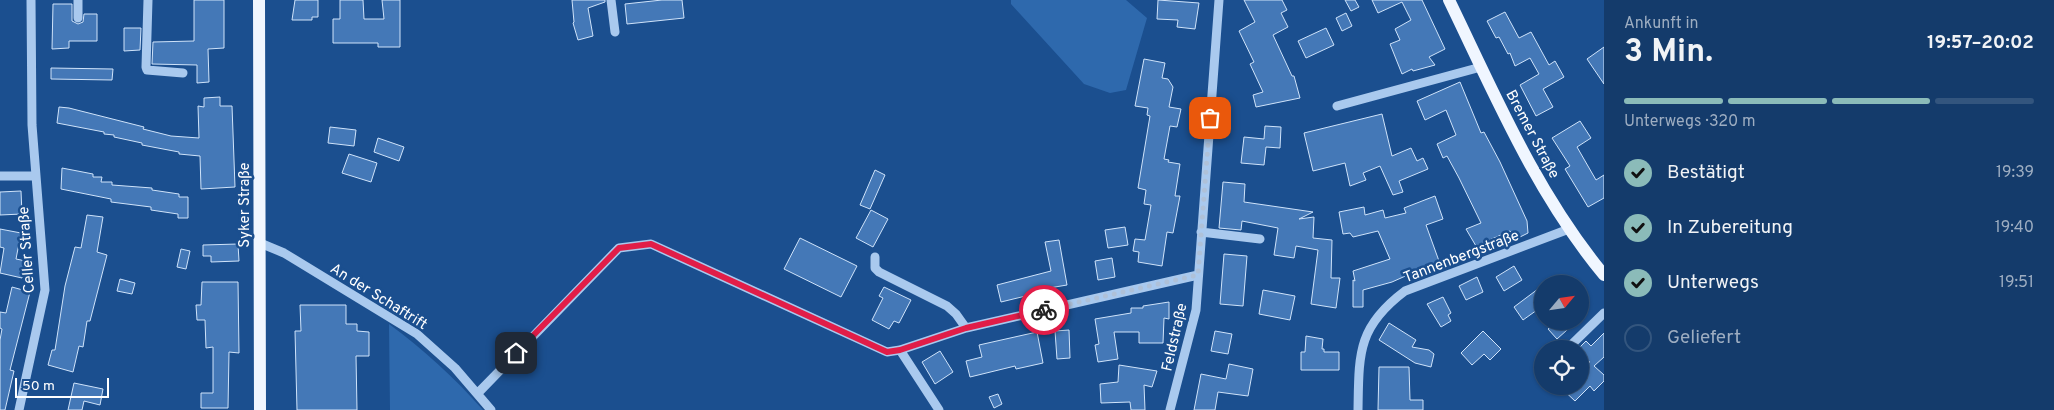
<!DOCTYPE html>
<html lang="de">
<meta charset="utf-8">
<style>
:root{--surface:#143b6b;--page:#214673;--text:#f1f3f6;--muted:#9dadc1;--line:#33557e;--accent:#8bbbb9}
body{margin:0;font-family:Overpass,sans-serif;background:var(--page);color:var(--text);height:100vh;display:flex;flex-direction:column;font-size:19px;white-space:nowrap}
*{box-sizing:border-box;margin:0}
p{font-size:16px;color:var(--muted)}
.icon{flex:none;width:28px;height:28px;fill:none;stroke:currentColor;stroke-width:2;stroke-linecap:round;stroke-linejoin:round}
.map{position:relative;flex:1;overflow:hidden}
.side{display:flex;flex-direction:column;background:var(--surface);width:450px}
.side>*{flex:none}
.needle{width:32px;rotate:61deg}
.fabs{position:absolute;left:1534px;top:275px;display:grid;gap:10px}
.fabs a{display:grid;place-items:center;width:55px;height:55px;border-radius:50%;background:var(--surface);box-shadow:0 1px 4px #0004,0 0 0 1px var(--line);font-size:25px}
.scale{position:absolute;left:15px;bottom:12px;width:94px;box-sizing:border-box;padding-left:5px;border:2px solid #fff;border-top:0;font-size:14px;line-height:18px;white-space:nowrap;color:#fff;-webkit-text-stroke:4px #1b4f8f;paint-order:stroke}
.pin{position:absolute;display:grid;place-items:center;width:42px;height:42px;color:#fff;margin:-21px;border-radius:10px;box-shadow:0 2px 8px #0006}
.courier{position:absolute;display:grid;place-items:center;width:50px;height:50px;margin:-25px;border:4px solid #e11d48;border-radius:50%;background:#fff;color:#222;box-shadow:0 1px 6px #0007}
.overview em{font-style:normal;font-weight:700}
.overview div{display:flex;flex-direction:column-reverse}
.overview{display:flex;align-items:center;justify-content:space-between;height:85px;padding:0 20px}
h1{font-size:32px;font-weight:700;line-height:38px}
.bar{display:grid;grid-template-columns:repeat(4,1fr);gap:8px 5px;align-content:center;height:60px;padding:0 20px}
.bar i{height:6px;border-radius:4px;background:var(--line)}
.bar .selected{background:var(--accent)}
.bar p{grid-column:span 4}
ol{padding:0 20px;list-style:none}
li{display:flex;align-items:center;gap:15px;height:55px}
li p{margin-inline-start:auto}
li .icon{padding:5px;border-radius:50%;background:var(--accent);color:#111;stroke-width:4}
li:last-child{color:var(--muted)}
li i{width:28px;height:28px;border:2px solid var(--line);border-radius:50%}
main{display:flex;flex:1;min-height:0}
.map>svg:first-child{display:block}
.green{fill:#2e69ad}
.building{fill:#4478b7;stroke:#cfe3fa}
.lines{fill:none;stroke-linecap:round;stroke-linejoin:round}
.minor{stroke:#a9c9ee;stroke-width:9}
.major{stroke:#f0f6ff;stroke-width:12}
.done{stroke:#afc1d8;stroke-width:5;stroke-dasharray:0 9}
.route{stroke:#e11d48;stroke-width:6}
.labels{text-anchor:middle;stroke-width:5;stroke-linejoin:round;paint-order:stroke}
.street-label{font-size:15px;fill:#fff;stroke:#1b4f8f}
</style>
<main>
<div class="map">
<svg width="1604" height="410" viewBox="0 0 1604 410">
<rect width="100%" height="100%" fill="#1b4f8f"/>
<!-- green -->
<path class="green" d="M1011 0H1126L1147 18 1126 90 1110 93 1084 84 1011 4Z
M389 324C424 350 454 377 483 410H390Z"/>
<!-- building -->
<path class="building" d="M194 0H224V48L208 49 209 82 197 83V65L152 64 153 42 194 41Z
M295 0H318V17H312V20H292Z
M340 0H363L364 19H384L382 0H400V47H378V43H333V19H340Z
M572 0H605V2L588 8 593 36 578 40 573 23 574 22Z
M662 0H682L684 18 627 24 625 4Z
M1158 0 1199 3 1195 29 1177 27 1178 20 1157 19Z
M1244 0H1282L1287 10 1281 13 1288 27 1273 35 1292 76H1294L1300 98 1256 107 1253 95 1263 92 1250 64 1254 62 1239 31 1255 22Z
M1345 0H1355L1359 7 1351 11Z
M1372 0H1422L1445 49 1429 57 1435 65 1413 71 1412 69 1402 74 1390 44 1400 40 1395 29 1411 20 1402 2 1378 13Z
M53 4H72V21L78 24 83 22 84 14H97V41H69V48L52 49Z
M1505 12 1519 38 1531 32 1549 65 1555 61 1564 77 1543 89 1553 107 1536 116 1520 85 1539 74 1530 58 1515 66 1510 53 1508 54 1499 37 1496 38 1487 21Z
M1346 13 1352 26 1342 31 1336 18Z
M124 28H141L140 50 124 51Z
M1326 28 1334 45 1306 58 1298 41Z
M1604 47V84L1587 59Z
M1144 59 1165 63 1162 78 1168 79 1173 87 1169 107 1181 109 1177 127 1170 126 1164 159 1169 160 1168 162 1180 164 1175 196H1180L1173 233 1167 232 1162 266 1138 262 1139 252 1133 251 1135 239 1145 240 1151 205 1144 204 1146 190 1138 188 1150 116 1147 115 1148 108 1135 106Z
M51 68 113 69 112 80 51 79Z
M1460 82 1481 133 1484 132 1500 162 1527 221 1528 233 1516 239 1510 231 1476 246 1466 229 1481 223 1459 178 1447 156 1443 158 1437 144 1456 135 1446 110 1425 120 1417 101Z
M220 97V106H232L235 187 201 189 200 156 179 154V152L142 145V143L114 137V135L104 134V132L57 123 59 107 69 108 144 127 143 129 171 136 199 138 198 106 204 107V98Z
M1382 114 1392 156 1411 148 1417 161 1423 158 1428 169 1399 181 1403 192 1393 195 1380 166 1363 173 1366 180 1350 186 1345 163 1313 171 1304 133Z
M1580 121 1591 138 1577 147 1596 180 1604 175V198L1588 207 1565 169 1570 166 1552 138Z
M1265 126 1281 127 1280 148 1266 147 1264 165 1241 163 1244 137 1264 139Z
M330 127 356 130 354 146 328 143Z
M378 138 404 147 399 161 374 152Z
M349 154 377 163 371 182 342 173Z
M62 168 93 174V177H102L101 182H112V185L152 188V190L179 194V197H188V218H178V214L151 210V207L111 202V199L61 189Z
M875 170 885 175 870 209 860 205Z
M1223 182 1245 184 1244 202 1313 212 1299 219 1314 217 1313 238 1332 240 1331 278H1340L1336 308 1311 304 1318 250 1296 246 1294 258 1274 255 1278 228 1242 221 1241 230 1219 228Z
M21 191 22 214 0 215V192Z
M1435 196 1443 219 1426 225 1439 261 1392 282 1363 290V307H1353V280L1355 281 1353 271 1390 259 1378 231 1353 237 1350 233 1343 234 1339 212 1364 207 1365 215 1383 210 1385 218 1406 213 1404 208Z
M871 210 888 219 873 247 856 238Z
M87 215 103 217 97 252 107 255 90 321H87L83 347 79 346 73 372 48 365 52 350H55L65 286 75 247 81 248Z
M1125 227 1128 245 1108 248 1105 230Z
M0 229 21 233 16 259 26 261 22 278 0 273 4 248 0 247Z
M800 238 857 266 841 297 784 269Z
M1059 240 1067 285 1037 290 1038 293 1001 302 997 285 1051 271 1045 242Z
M238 244 239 261 211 262V256H203V245Z
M181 249 190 251 186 269 177 267Z
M1224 254 1247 256 1243 306 1220 304Z
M1112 258 1115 277 1098 280 1095 261Z
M1514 266 1522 280 1504 291 1496 277Z
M1477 277 1483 292 1466 300 1459 286Z
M120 279 135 283 132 294 117 291Z
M202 282H238L239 353 229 352 228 408H201V393H213V347L206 348 205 320H197L196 305H201Z
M1542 286V318L1537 310 1523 320 1514 307Z
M12 287 30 292 10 370 14 371 5 410H0V340L2 329 0 328V312L6 313Z
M884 287 911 300 899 323 894 321 889 329 872 320 883 298 879 296Z
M1263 290 1295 296 1290 320 1259 314Z
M1443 297 1451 313 1448 315 1451 321 1441 327 1427 304Z
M1169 302V319L1164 318 1163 343H1139V332H1114L1118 359 1098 362 1095 345 1099 344 1095 319 1131 313V308H1143V306Z
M300 305H346V324H357V331L369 332V356H356L357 410H297L295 331H301Z
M1557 321H1577L1557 339 1548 329Z
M1389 323 1416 340 1412 347 1429 350 1434 354 1431 367 1415 363 1379 340Z
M1069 330 1070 358 1057 359 1055 331Z
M1215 331 1232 334 1228 354 1211 351Z
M1483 331 1501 349 1490 360 1484 354 1472 365 1461 353Z
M1037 332 1043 363 1016 369 1015 366 970 377 966 361 982 357 979 345Z
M1604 333V357L1594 366 1604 375V381L1594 391 1590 386 1575 401 1559 386H1580V371L1590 362 1580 352V347L1586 341 1591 346Z
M1306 336 1323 339 1322 349H1324V352H1339V370H1301V352H1305Z
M940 351 953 372 935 384 922 362Z
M1229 364 1253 369 1248 396 1218 392 1215 410H1194L1201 374 1226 379Z
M1119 365 1157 371 1152 387 1144 385 1145 410H1131L1130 402 1101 403 1100 384 1118 382Z
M1379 367H1409L1410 400H1423V410H1378Z
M74 383 103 389 100 405 84 401 82 410H68Z
M998 394 1002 404 994 408 989 397Z"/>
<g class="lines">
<!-- minor -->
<path class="minor" d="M148 0 146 67 147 70 183 73
M611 0 615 32
M78 18V0
M1337 106 1481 67
M0 176H35
M1201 232 1260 239
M260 243 284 253 417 334 455 368 491 410
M875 257V268L879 272 947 306 956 314 966 328
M1567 349 1604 313
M900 350 939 410
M478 393 619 248 651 244 887 352 900 350 966 328 1198 275
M19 410 45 290 32 125 31 0
M1170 410 1196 310 1219 0
M1358 410C1359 354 1357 327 1405 291L1569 229"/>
<!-- major -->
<path class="major" d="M259 0 260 410
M1449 0C1495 95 1536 193 1604 275"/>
</g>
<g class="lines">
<!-- done -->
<path class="done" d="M1044 310 1198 275 1210 118"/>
<!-- route -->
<path class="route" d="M516 353 619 248 651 244 887 352 900 350 966 328 1044 310"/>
</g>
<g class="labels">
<!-- street labels -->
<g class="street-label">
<text transform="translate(1533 134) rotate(62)" y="5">Bremer Straße</text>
<text transform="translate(244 205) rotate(-90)" y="5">Syker Straße</text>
<text transform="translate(26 250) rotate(-94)" y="5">Celler Straße</text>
<text transform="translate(1461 256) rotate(-21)" y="5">Tannenbergstraße</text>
<text transform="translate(379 296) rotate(32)" y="5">An der Schaftrift</text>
<text transform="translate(1174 337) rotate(-77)" y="5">Feldstraße</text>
</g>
</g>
</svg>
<div class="fabs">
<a><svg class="needle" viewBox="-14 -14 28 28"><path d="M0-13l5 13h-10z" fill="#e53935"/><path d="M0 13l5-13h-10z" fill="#9dadc1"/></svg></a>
<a><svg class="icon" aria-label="locate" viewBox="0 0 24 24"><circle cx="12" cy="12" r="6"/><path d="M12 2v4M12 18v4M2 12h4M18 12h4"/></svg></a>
</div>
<div class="scale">50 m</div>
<div class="pin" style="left:1210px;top:118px;background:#ea580c"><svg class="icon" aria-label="bag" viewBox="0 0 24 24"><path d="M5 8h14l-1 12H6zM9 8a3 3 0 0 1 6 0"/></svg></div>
<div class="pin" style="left:516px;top:353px;background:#1f2937"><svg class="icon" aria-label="home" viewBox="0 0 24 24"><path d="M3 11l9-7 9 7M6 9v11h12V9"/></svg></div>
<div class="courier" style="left:1044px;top:310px"><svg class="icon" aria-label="bike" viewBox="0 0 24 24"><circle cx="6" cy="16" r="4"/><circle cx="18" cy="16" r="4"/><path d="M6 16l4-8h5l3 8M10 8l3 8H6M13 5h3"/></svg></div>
</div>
<section class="side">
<div class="overview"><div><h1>3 Min.</h1><p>Ankunft in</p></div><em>19:57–20:02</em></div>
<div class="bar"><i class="selected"></i><i class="selected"></i><i class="selected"></i><i></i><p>Unterwegs · 320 m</p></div>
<ol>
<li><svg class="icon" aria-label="check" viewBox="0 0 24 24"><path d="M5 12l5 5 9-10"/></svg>Bestätigt<p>19:39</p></li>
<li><svg class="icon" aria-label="check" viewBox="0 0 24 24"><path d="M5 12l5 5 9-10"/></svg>In Zubereitung<p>19:40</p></li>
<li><svg class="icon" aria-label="check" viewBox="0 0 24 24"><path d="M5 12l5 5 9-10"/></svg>Unterwegs<p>19:51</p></li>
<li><i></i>Geliefert</li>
</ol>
</section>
</main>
